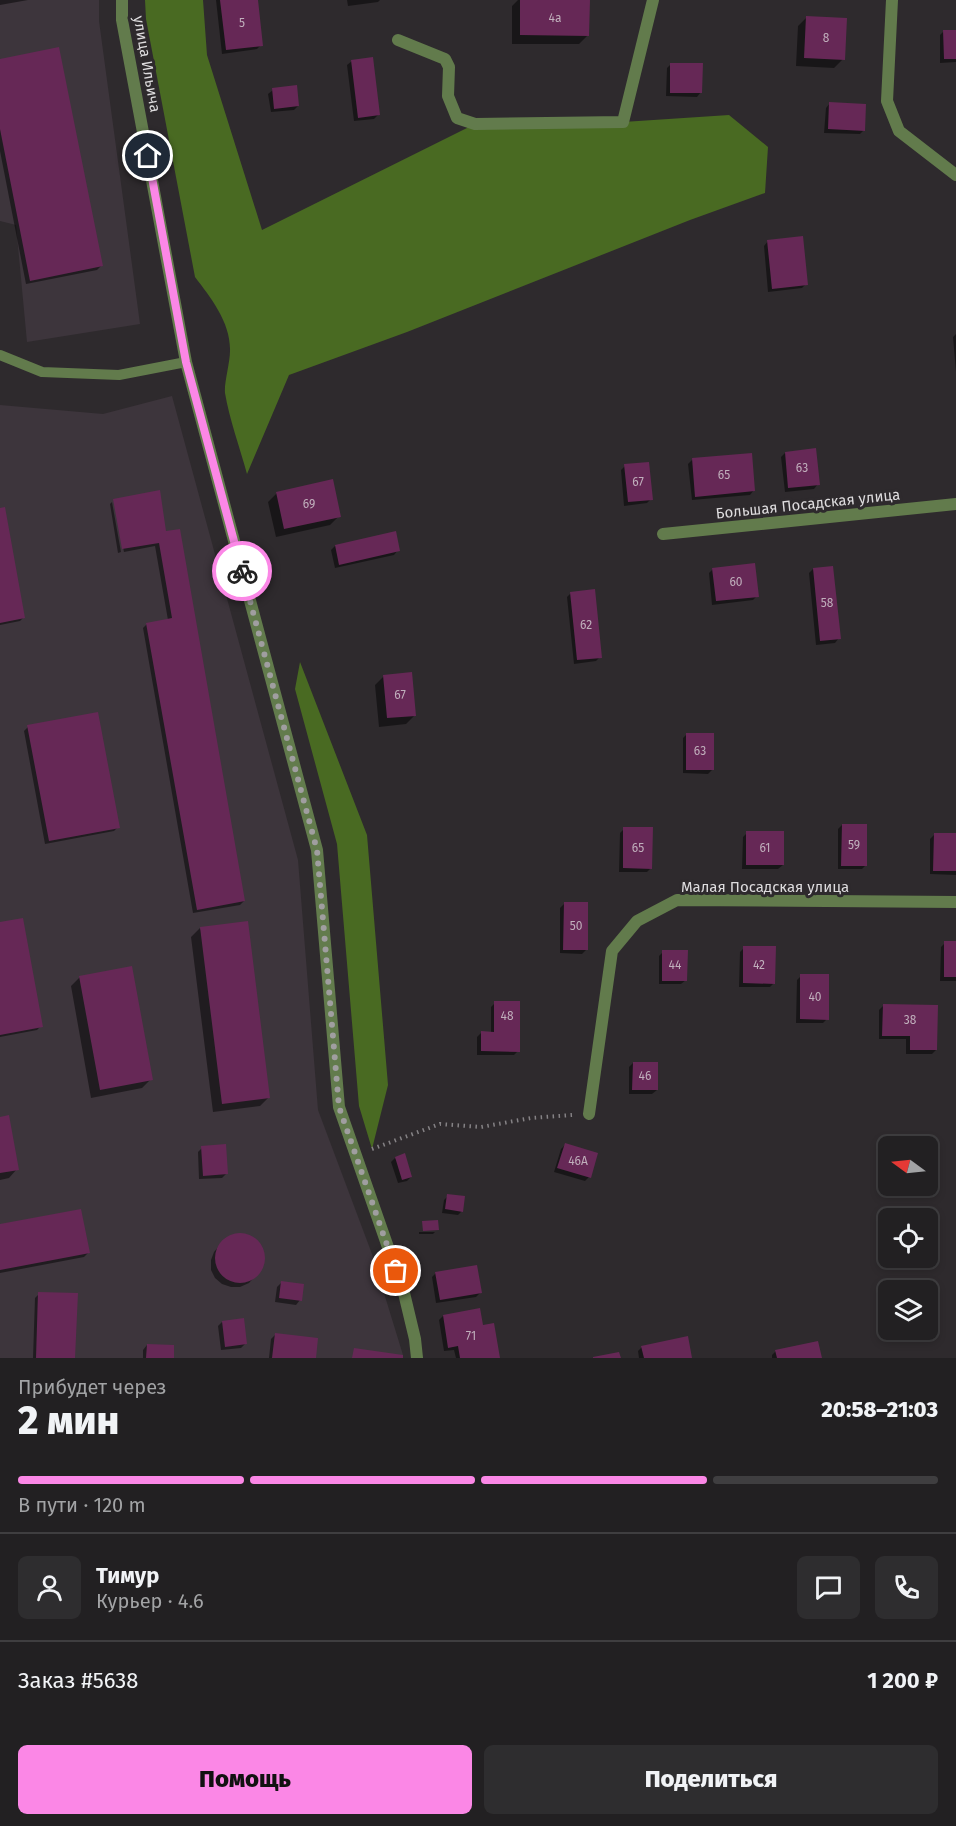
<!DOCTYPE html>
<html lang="ru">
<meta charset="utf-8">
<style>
:root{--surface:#222022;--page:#2e2d2f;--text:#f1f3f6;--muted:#a2a3a5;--line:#3f3e40;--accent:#fb87e6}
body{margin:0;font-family:"Fira Sans",sans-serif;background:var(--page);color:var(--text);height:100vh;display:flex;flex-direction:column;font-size:22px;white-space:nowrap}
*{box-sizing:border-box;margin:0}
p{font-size:20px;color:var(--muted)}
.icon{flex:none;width:33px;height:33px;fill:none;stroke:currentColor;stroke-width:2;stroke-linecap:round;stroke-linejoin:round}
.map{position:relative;height:1358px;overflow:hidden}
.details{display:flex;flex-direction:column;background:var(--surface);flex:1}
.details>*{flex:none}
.needle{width:39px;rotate:285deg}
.fabs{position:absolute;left:878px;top:1136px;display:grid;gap:12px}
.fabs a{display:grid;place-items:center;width:60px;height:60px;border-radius:9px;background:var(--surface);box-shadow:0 3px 9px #0003,0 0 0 2px var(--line);font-size:30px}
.pin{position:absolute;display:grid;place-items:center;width:51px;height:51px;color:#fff;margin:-26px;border:3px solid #fff;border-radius:50%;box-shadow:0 2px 6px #0007}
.courier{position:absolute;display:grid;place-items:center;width:60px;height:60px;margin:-30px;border:4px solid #fb87e6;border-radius:50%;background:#fff;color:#222;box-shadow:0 2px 8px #0007}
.head em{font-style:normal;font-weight:800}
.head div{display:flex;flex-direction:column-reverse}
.head{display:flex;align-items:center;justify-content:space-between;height:102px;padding:0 18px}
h1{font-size:39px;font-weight:800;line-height:45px}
.bar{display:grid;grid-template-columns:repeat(4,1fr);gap:9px 6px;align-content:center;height:72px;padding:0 18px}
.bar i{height:8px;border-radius:4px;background:var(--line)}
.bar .selected{background:var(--accent)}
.bar p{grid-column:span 4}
.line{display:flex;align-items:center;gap:15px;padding:0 18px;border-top:2px solid var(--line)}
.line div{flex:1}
.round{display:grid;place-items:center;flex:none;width:63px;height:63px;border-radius:9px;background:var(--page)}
.primary-button{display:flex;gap:12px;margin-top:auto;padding:12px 18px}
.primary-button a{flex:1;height:69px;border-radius:9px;background:var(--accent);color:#111;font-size:24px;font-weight:800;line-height:69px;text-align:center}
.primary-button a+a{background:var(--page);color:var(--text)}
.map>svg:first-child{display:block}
.built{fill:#3d353c}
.forest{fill:#496a22}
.shadow{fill:#0007}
.building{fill:#662856}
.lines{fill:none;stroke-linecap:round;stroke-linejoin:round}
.path{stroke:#858285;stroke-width:4;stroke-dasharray:1.5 4.5;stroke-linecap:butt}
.service{stroke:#627b4c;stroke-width:10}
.minor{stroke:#627b4c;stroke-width:12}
.tertiary{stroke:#627b4c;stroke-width:12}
.done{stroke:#a09ea0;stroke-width:6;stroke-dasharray:0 10.8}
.route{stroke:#fb87e6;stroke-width:8}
.labels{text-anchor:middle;stroke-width:6;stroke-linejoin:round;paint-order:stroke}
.number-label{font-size:12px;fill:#c0afbc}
.street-label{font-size:15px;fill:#dedcde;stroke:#2e2a2d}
</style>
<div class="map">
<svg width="956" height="1358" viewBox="0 0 956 1358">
<rect width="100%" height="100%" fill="#2e2a2d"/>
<!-- built -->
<path class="built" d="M0 0H99V21L140 324 27 342 16 225 0 221Z
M172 396 298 860 318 1110 372 1254 403 1355V1358H0V405L103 414Z"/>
<!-- forest -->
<path class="forest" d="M145 0H203L207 55 262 230 475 124 623 122 729 115 768 147 765 193 690 220 407 332 289 375 247 474C240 448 229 418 225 393 224 383 230 363 230 351 231 323 211 298 195 277L146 19Z
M300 662 367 835 388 1085 372 1149 359 1106 337 844 295 689Z"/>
<!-- shadow -->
<path class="shadow" d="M0 0H28L0 5Z
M216 0H256L261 45 257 49 222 54Z
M347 0H380L378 2 348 6Z
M518 0H588V35L579 44H512V6Z
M807 17 843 59 834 68 796 66 798 26Z
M944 31H956V62L940 63V35Z
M0 61 101 266 97 270 26 284 0 151Z
M352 61 378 115 374 119 354 121 347 65Z
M671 64 701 92 697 97 666 96 667 68Z
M273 90 298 106 294 110 271 112 268 94Z
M830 103 864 130 860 134 824 133 826 108Z
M768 241 806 284 802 288 768 292 764 246Z
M956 334V372L953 337Z
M785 453 818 484 814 489 785 492 781 457Z
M692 460 754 490 750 495 692 500 688 464Z
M625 466 651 499 647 503 624 506 621 470Z
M277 493 339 516 330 525 276 537 268 502Z
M114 500 165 533 244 901 240 905 193 913 143 628 147 624 168 620 155 546 124 552Z
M112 502 121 552 118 553 110 504Z
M0 509 24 617 20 621 0 625Z
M335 546 398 550 394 555 335 568 331 550Z
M713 569 757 596 753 600 712 605 709 573Z
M813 569 839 638 835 643 816 645 809 573Z
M571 593 600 657 596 661 574 664 567 597Z
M384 676 415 715 406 724 379 727 375 685Z
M28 727 118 827 114 831 45 844 24 731Z
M687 734 712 770 708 774 683 773V738Z
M842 825 866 865 862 869H838V829Z
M624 829 651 868 647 872H619L620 833Z
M747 833 783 865 778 869H742L743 837Z
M934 835H956V875L930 874V839Z
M564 904 586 950 582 954 560 953V908Z
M0 923 41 1026 37 1030 0 1037Z
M200 928 269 1097 260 1106 213 1112 191 937Z
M945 943H956V981H940L941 947Z
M744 948 774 983 770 987H739L740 952Z
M663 952 686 980 681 984H659V956Z
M801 976 827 1019 823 1023H796L797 980Z
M80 977 151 1079 142 1088 91 1098 71 986Z
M495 1003 518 1051 514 1055H477V1037L481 1033H491V1007Z
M883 1006 936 1050 932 1054H906V1039H879V1010Z
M633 1063 657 1090 652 1094H629V1067Z
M0 1118 17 1169 9 1178 0 1180Z
M565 1145 589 1177 585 1181 554 1172 561 1149Z
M202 1148 226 1174 222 1178 199 1179 198 1152Z
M395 1158 411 1177 407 1181 398 1183 391 1162Z
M448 1196 462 1211 458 1215 442 1213 444 1200Z
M0 1226 88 1253 84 1257 0 1273Z
M419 1232H435L433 1234H419Z
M234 1235H243L252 1238 259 1244 263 1253V1262L260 1271 249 1283 240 1287H231L222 1284 215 1278 211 1270V1260L214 1252 225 1239Z
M436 1273 480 1293 476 1297 436 1303 432 1277Z
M281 1283 300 1300 296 1305 275 1302 277 1287Z
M39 1294 74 1358H33L35 1298Z
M443 1316 482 1327 498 1358H456L454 1350 444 1351 439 1320Z
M222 1322 245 1344 241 1348 221 1350 218 1326Z
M275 1335 314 1358H269L271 1339Z
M147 1345 172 1358H143V1350Z
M642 1347 691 1358H639L638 1351Z
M776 1351 820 1358H772V1355Z"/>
<!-- building -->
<path class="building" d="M220 0H258L263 46 226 50Z
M520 0H590L589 36 520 35Z
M806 16 847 18 845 60 804 58Z
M943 30H956V59H944Z
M59 47 103 266 30 281 0 129V59Z
M373 57 380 115 358 118 351 60Z
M670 63H703L702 93H670Z
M297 85 299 106 274 109 272 88Z
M829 102 866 104 865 131 828 129Z
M803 236 808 285 772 289 767 240Z
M816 448 820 485 788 488 785 452Z
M752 453 755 491 695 497 692 458Z
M649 462 653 500 628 502 624 464Z
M333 479 341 517 284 529 276 492Z
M160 490 166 531 180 529 245 901 197 910 146 623 172 618 159 543 122 549 113 499Z
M5 507 25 618 0 623V508Z
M396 531 400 551 339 565 335 545Z
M755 563 759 597 716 601 712 568Z
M833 566 841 639 820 641 813 568Z
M595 589 602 658 577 660 570 592Z
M412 672 416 716 387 718 383 675Z
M98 712 120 828 49 841 27 725Z
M686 733H714V770H686Z
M842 824H867V866H841Z
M623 827H653L652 869 623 868Z
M746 831H784V865H746Z
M934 833H956V871H933Z
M564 902H588V950H563Z
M23 918 43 1027 0 1035V922Z
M248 921 270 1098 222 1104 200 927Z
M944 941H956V977H944Z
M743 946H776L775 984 743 983Z
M662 950H688L687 981H662Z
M132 966 153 1080 100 1090 79 976Z
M800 974H829V1020L800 1019Z
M494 1001H520V1052L481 1051V1031L494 1032Z
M883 1004 938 1005 937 1050H910V1036H882Z
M633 1062H658V1090H632Z
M9 1115 19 1170 0 1173V1117Z
M565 1143 598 1153 591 1178 557 1168Z
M226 1144 228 1174 203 1176 201 1146Z
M405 1153 412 1177 402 1180 395 1157Z
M447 1194 465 1196 463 1212 445 1209Z
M81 1209 90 1253 0 1270V1224Z
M438 1220 439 1230 423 1231 422 1221Z
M215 1258a25 25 0 1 1 50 0a25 25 0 1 1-50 0Z
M477 1265 482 1293 440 1300 435 1272Z
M281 1281 304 1284 302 1301 279 1298Z
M38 1292 78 1293 75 1358H36Z
M480 1308 483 1325 494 1323 500 1358H460L458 1346 448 1348 443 1315Z
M244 1318 247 1344 225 1347 222 1321Z
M275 1333 318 1338 316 1358H272Z
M688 1336 692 1358H644L641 1346Z
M818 1341 822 1358H777L775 1350Z
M147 1344 174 1345V1358H146Z
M354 1348 403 1355V1358H352Z
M619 1352 621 1358H593V1357Z"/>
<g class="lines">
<!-- path -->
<path class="path" d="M372 1149 440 1124 481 1127 531 1118 572 1115"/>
<!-- service -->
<path class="service" d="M0 355 42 372 119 375 186 362"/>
<!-- minor -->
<path class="minor" d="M892 0 887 101 899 131 956 175
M398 40 445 59 449 67 448 96 457 118 475 124 623 122 653 0
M663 534 956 504
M589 1114 612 951 637 921 677 900 956 902"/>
<!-- tertiary -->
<path class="tertiary" d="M122 0V20L186 362 317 850 339 1107 404 1293 415 1339 417 1358"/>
</g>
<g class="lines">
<!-- done -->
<path class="done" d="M242 571 317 850 339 1107 396 1271"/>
<!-- route -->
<path class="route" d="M148 156 186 362 242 571"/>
</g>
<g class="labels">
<!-- number labels -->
<g class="number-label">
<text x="555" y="22">4а</text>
<text x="242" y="27">5</text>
<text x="826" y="42">8</text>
<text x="802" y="472">63</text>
<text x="724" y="479">65</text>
<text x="638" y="486">67</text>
<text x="309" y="508">69</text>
<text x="736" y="586">60</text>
<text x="827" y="607">58</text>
<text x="586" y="629">62</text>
<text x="400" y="699">67</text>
<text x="700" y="755">63</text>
<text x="854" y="849">59</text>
<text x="638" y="852">65</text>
<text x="765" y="852">61</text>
<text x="576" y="930">50</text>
<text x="675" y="969">44</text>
<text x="759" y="969">42</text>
<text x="815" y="1001">40</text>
<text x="507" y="1020">48</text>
<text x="910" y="1024">38</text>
<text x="645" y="1080">46</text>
<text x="578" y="1165">46А</text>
<text x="471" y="1340">71</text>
</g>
<!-- street labels -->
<g class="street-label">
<text transform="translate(147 64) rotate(80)" y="5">улица Ильича</text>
<text transform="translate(808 504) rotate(-6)" y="5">Большая Посадская улица</text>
<text x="765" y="892">Малая Посадская улица</text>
</g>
</g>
</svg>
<div class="fabs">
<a><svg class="needle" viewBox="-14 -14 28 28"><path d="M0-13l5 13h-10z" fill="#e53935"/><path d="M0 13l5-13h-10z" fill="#a2a3a5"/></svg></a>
<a><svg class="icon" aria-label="locate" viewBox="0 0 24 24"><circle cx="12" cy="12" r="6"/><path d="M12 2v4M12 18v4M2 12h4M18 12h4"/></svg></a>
<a><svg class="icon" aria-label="layers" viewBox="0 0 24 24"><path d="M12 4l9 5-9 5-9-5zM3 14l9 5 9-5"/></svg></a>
</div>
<div class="pin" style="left:396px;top:1271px;background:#ea580c"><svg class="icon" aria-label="bag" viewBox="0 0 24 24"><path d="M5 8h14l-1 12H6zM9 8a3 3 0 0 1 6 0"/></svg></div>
<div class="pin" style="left:148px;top:156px;background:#1f2937"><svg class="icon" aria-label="home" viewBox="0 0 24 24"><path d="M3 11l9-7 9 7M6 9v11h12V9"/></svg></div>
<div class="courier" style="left:242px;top:571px"><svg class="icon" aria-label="bike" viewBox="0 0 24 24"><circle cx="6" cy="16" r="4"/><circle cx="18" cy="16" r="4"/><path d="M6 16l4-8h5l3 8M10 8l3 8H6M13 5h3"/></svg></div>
</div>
<section class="details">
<div class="head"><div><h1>2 мин</h1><p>Прибудет через</p></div><em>20:58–21:03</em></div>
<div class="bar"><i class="selected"></i><i class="selected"></i><i class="selected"></i><i></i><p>В пути · 120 m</p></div>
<div class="line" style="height:108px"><a class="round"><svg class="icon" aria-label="person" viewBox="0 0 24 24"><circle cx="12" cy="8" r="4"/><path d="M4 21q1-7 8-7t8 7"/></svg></a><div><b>Тимур</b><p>Курьер · 4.6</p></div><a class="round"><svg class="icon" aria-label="chat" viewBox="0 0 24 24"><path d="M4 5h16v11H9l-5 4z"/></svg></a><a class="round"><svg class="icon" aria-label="phone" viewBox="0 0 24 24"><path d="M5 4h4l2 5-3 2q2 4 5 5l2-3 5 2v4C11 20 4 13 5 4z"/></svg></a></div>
<div class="line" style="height:78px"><div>Заказ #5638</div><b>1 200 ₽</b></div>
<div class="primary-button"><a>Помощь</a><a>Поделиться</a></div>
</section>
